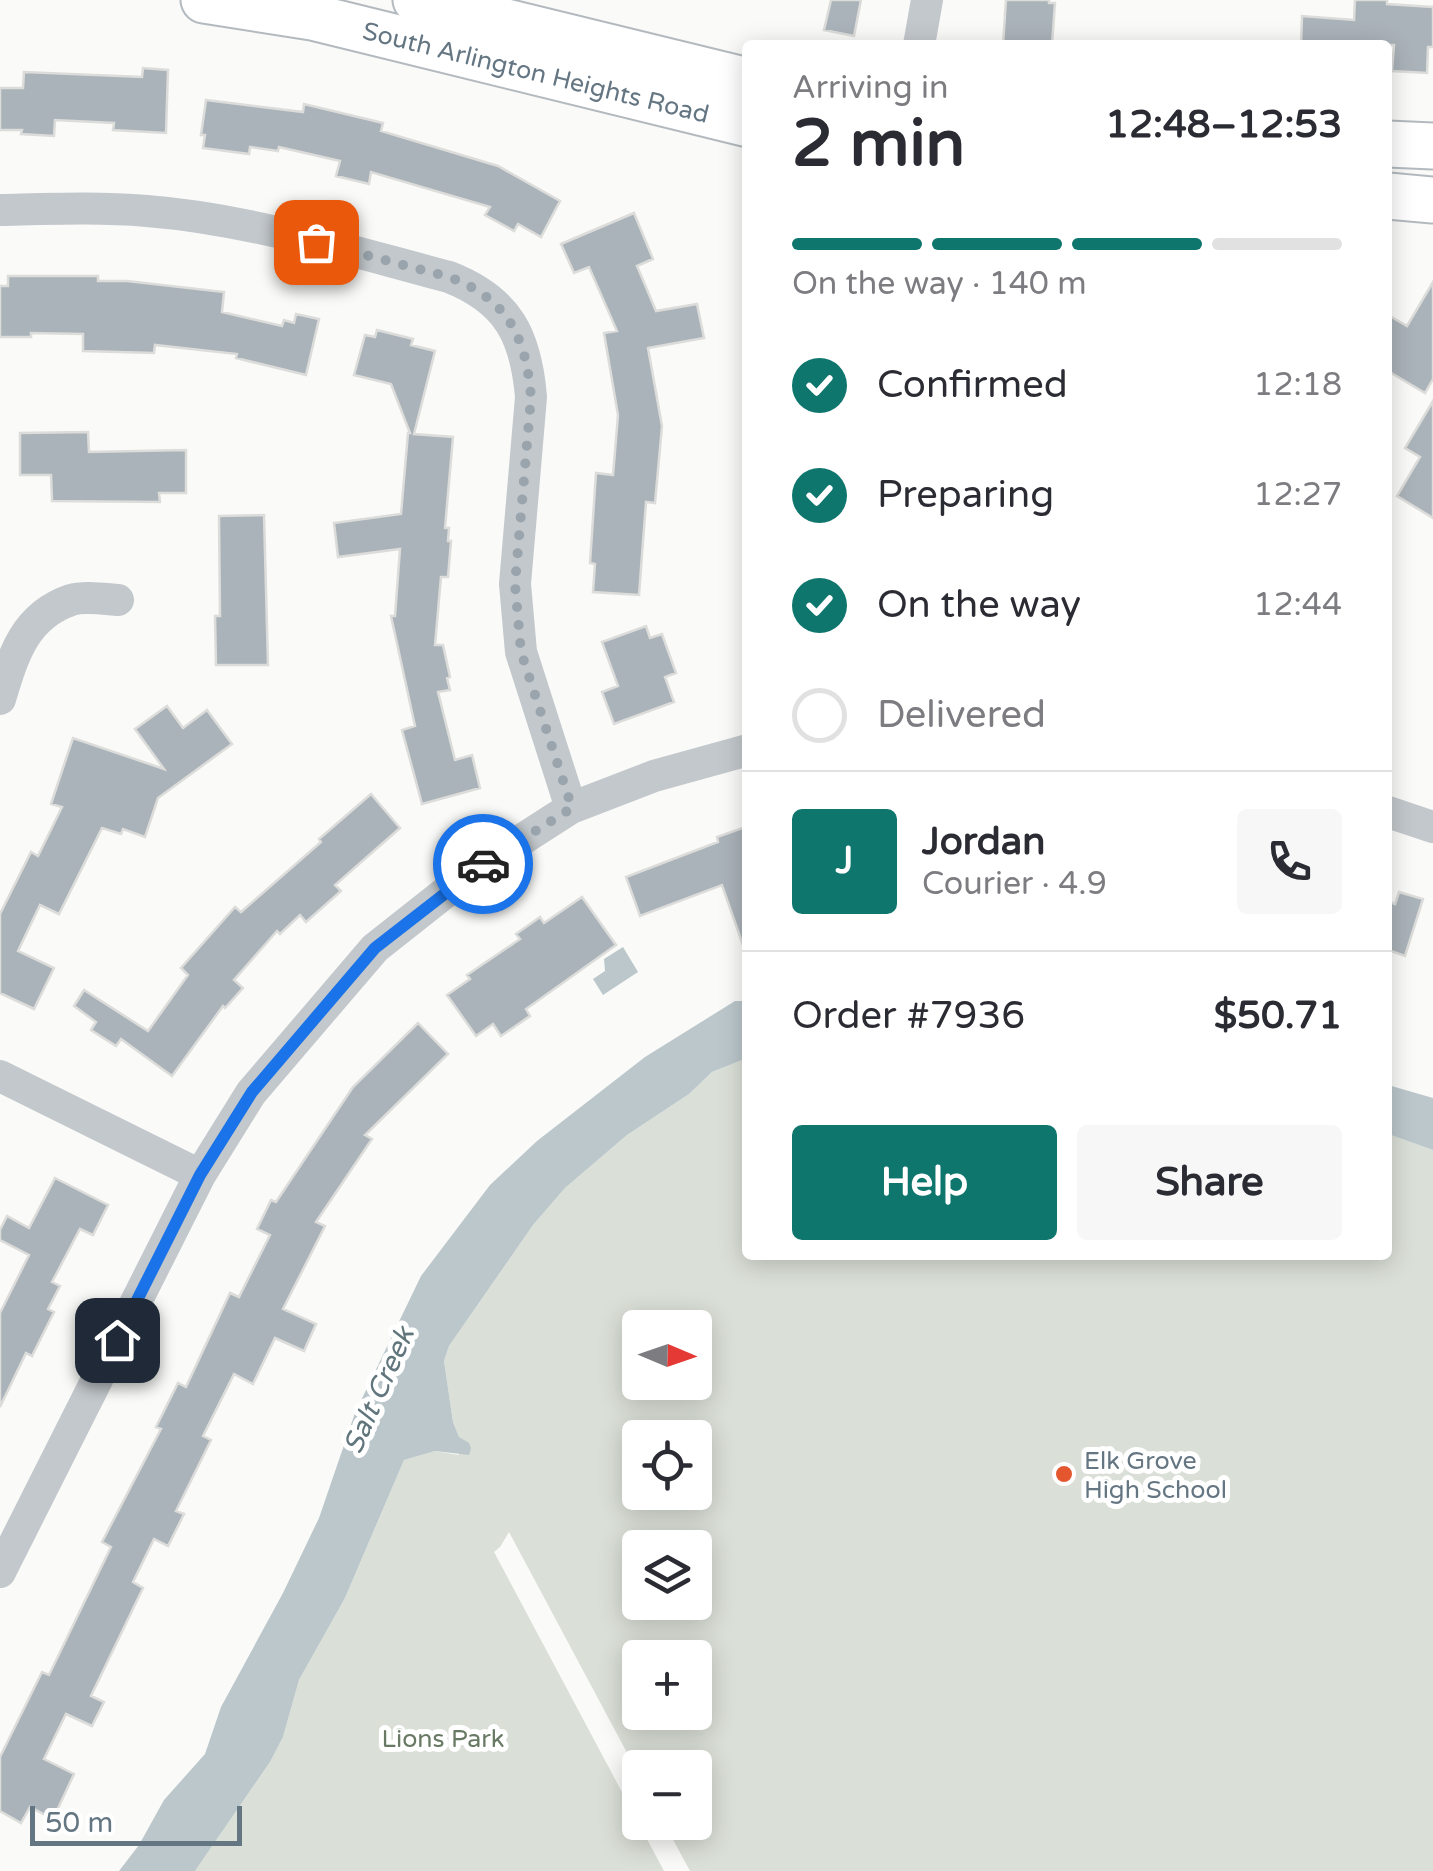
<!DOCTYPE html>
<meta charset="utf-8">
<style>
:root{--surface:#fff;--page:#f7f7f7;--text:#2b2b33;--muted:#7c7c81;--line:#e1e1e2;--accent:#0f766e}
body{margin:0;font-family:"Varela Round",sans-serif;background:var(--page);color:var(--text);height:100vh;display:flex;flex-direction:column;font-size:38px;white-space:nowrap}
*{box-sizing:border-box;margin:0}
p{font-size:32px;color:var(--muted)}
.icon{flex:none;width:55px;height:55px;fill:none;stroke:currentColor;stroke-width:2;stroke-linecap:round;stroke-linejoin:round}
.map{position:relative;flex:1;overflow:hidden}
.panel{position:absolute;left:742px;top:40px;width:650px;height:1220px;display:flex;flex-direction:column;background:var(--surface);border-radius:10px;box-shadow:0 5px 25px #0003}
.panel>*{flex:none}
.needle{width:65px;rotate:92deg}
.fabs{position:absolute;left:622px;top:1310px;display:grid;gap:20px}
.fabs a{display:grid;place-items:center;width:90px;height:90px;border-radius:10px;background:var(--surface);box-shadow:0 5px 25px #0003;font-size:50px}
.scale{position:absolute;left:30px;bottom:25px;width:212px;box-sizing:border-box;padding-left:10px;border:5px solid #657683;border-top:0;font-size:28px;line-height:35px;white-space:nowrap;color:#657683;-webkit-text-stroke:8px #fff;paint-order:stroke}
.pin{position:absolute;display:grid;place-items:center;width:85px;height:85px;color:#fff;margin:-42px;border-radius:20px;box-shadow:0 5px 15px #0006}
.courier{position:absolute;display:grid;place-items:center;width:100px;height:100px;margin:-50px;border:8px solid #1a73e8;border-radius:50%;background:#fff;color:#222;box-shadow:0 2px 12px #0007}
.summary em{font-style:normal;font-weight:800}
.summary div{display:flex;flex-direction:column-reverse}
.summary{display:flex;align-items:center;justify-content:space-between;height:170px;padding:0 50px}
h1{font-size:65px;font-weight:800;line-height:75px}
.bar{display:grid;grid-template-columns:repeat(4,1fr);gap:15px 10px;align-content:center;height:120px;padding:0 50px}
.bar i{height:12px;border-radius:8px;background:var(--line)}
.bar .active{background:var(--accent)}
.bar p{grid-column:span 4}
.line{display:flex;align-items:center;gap:25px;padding:0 50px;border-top:2px solid var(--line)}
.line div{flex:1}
.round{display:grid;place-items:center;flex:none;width:105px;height:105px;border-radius:10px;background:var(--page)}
ol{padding:0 50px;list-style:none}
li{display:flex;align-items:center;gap:30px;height:110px}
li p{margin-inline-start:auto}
li .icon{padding:10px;border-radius:50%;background:var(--accent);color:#fff;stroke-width:4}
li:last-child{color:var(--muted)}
li i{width:55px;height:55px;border:5px solid var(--line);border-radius:50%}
.button{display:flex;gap:20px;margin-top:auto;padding:20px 50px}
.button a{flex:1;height:115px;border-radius:10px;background:var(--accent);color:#fff;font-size:40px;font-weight:800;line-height:115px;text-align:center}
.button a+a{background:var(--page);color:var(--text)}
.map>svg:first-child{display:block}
.green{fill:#dadfd7;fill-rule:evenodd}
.water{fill:#bbc7cb}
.building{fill:#aab3b9;stroke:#dcdcda;stroke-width:2.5}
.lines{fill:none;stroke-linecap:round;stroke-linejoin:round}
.secondary-casing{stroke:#b3babf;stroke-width:49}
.street{stroke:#c3c8cc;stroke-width:32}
.secondary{stroke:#fff;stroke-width:45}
.done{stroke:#99a4ac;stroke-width:10;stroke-dasharray:0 18}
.route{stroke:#1a73e8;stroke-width:12}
.poi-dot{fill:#e4572e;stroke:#fff;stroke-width:4}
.labels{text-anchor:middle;stroke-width:10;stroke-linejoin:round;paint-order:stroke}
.street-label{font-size:25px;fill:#657683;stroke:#fff}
.poi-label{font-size:25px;fill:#657683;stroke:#fff;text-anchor:start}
.park-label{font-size:25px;fill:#687a64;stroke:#fff}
.water-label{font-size:28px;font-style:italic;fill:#60757c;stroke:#fff}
</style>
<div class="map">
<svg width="1433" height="1871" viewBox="0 0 1433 1871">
<rect width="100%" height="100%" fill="#fafaf8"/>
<!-- green -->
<path class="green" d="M747 1058 748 1255H1388V1134L1433 1150V1871H690L664 1823 695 1822V1768H640V1777L509 1532 500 1547 494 1552 664 1871H195L270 1762 283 1737 299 1680 345 1598 404 1460 435 1451 459 1455V1437L453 1422 444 1361 449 1346 533 1225 565 1188 627 1135 689 1094 712 1072ZM640 1328H695V1382H640ZM640 1438H695V1492H640ZM640 1548H695V1602H640ZM640 1658H695V1712H640Z"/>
<!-- water -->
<path class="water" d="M623 947 638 972 603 995 593 979 605 971 604 959Z
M735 1001H747V1058L712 1072 689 1094 627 1135 565 1188 533 1225 449 1346 444 1361 453 1422 459 1437 469 1443 471 1448 469 1455 435 1451 404 1460 345 1598 299 1680 283 1737 270 1762 195 1871H119L139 1845 164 1800 205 1754 221 1707 283 1593 319 1518 355 1413 421 1276 490 1185 537 1141 645 1057Z
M1388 1085 1433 1098V1150L1388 1134Z"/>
<!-- building -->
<path class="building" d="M831 0H861L854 36 824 30Z
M1006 0H1049V3H1055L1052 45H1003Z
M1355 0H1387V4L1433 7V47H1428L1427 73 1392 71 1394 45H1301L1302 16 1354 20Z
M143 68 168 70 166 133 113 130 114 123 55 120 54 136 21 134 22 130H0V88H23L24 72 142 77Z
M206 100 303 112 304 104 383 123 381 131 498 166 560 201 541 237 518 224 514 231 485 215 490 207 371 172 369 184 336 176 340 161 279 147 278 151 250 147 249 154 203 148 205 135H201Z
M634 213 653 259 637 266 656 311 697 304 704 338 648 348 662 426 655 503 646 502 639 595 593 592 595 564 590 563 596 473 613 475 618 415 604 333 617 331 589 267 574 273 561 244Z
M8 276H98V281H127L224 292 222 312 282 326 284 320 294 323 296 314 319 319 306 375 236 358 237 354 155 345 154 353 83 351V334L31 333V337H0V286H8Z
M1433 282V379L1425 393 1388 371V315L1407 326Z
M377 330 413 339 411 345 435 351 414 434 453 437 445 528H449L448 541H451L448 577H441L435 645H443L450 677 447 678 450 690 438 692 455 760 472 755 480 788 422 804 402 730 415 726 391 616H395L400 549 338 557 334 523 401 514 408 433H410L391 384 354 375 365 335 375 337Z
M1433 401V518L1397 496 1420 457 1405 448Z
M88 432 89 452 186 450V493H159L160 502 52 501 51 475H20V433Z
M264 515 268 665H216L215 616H220L219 516Z
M646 626 650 638 662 634 676 673 665 677 674 702 614 724 602 692 618 686 602 642Z
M167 706 183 728 207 710 232 744 158 798 145 837 123 829 121 834 102 828 59 914 40 905 18 951 54 968 34 1009 0 993V914L31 852 38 856 62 807 51 804 73 738 164 769 135 729Z
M371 794 400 828 335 885 341 891 306 922 300 915 280 934 277 931 234 980 243 988 225 1008 223 1006 172 1076 121 1039 116 1046 91 1030 96 1022 74 1006 84 990 148 1031 188 975 181 968 235 907 241 912 321 842 319 839Z
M748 826V947L744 948 722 885 640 916 626 877 718 842 717 837Z
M1399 892 1423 899 1405 956 1388 950V901L1395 904Z
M582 897 616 945 526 1009 530 1016 501 1036 493 1024 476 1036 447 995 470 979 467 975 520 939 516 934 540 917 544 923Z
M418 1023 448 1054 365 1135 372 1139 316 1222 325 1226 283 1309 316 1324 304 1351 275 1338 253 1384 234 1374 203 1436 211 1440 176 1511 184 1514 168 1546 154 1539 133 1582 143 1588 91 1696 104 1702 92 1726 66 1714 44 1759 74 1774 53 1819 30 1807 21 1823 0 1811V1757L42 1672 49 1675 111 1547 102 1542 161 1429 156 1427 178 1383 186 1387 230 1293 239 1297 270 1235 257 1229 271 1200 276 1202 353 1087Z
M55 1178 108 1205 93 1235 80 1229 52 1282 60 1286 48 1309 54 1312 32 1356 26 1353 0 1407V1313L29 1255 0 1240V1230L7 1216 29 1228Z"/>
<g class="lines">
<!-- secondary casing -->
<g class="secondary-casing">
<g id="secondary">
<path id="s1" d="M204 0 312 17 748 124"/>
<path d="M416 0 748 81"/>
<path d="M1388 144 1433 146"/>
<path d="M1388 196 1433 200"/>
</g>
</g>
<!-- street -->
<path class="street" d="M919 45 927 0
M0 210C49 209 98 207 147 211 249 219 350 251 449 277 508 300 526 336 531 397L515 584 521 652 571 808
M0 699C13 656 24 616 71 600 84 596 104 599 118 600
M1388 812 1433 827
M0 1076 200 1175
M0 1572 200 1175 251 1093 375 948 470 873 571 808 654 776 748 750"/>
<!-- secondary -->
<use href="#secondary" class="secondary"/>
</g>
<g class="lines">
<!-- done -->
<path class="done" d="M316 242 449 277C508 299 526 337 531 397L515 584 521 652 572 808 483 864"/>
<!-- route -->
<path class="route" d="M117 1340 200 1175 252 1092 375 948 483 864"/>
</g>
<!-- markers -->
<circle class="poi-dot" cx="1064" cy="1474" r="10"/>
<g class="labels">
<!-- street labels -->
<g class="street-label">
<text dy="9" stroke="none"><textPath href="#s1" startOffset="340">South Arlington Heights Road</textPath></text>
</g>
<!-- poi labels -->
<g class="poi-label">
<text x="1084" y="1469">Elk Grove<tspan x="1084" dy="29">High School</tspan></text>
</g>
<!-- park labels -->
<g class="park-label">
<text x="443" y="1747">Lions Park</text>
</g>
<!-- water labels -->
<g class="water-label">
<text transform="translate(378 1390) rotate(-66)" y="10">Salt Creek</text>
</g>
</g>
</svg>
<div class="fabs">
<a><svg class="needle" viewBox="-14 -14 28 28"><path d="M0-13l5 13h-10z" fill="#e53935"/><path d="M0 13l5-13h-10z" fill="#7c7c81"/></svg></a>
<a><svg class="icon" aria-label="locate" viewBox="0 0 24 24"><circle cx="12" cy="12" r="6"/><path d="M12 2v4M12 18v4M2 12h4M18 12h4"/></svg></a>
<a><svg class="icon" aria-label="layers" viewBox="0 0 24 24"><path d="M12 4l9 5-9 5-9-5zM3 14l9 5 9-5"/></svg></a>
<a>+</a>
<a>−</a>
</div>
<div class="scale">50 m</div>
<div class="pin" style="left:316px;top:242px;background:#ea580c"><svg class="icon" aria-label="bag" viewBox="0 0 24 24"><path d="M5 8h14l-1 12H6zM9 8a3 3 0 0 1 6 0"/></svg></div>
<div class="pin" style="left:117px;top:1340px;background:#1f2937"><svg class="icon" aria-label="home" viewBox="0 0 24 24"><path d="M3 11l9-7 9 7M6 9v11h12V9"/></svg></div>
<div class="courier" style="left:483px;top:864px"><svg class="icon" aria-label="car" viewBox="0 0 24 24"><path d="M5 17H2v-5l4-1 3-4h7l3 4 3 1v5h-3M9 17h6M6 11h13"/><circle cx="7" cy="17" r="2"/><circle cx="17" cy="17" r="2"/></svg></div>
<section class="panel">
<div class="summary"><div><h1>2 min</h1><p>Arriving in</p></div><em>12:48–12:53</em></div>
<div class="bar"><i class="active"></i><i class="active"></i><i class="active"></i><i></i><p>On the way · 140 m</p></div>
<ol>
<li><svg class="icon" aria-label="check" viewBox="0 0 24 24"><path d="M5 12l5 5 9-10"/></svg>Confirmed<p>12:18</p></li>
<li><svg class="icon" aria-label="check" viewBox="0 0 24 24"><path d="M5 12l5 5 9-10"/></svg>Preparing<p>12:27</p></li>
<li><svg class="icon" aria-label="check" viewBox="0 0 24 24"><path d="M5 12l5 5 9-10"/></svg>On the way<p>12:44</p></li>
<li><i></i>Delivered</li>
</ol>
<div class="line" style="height:180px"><b class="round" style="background:var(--accent);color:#fff">J</b><div><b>Jordan</b><p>Courier · 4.9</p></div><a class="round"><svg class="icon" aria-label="phone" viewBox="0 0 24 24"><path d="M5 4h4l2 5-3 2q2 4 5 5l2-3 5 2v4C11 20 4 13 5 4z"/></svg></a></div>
<div class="line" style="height:130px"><div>Order #7936</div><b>$50.71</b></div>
<div class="button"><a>Help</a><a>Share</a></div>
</section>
</div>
